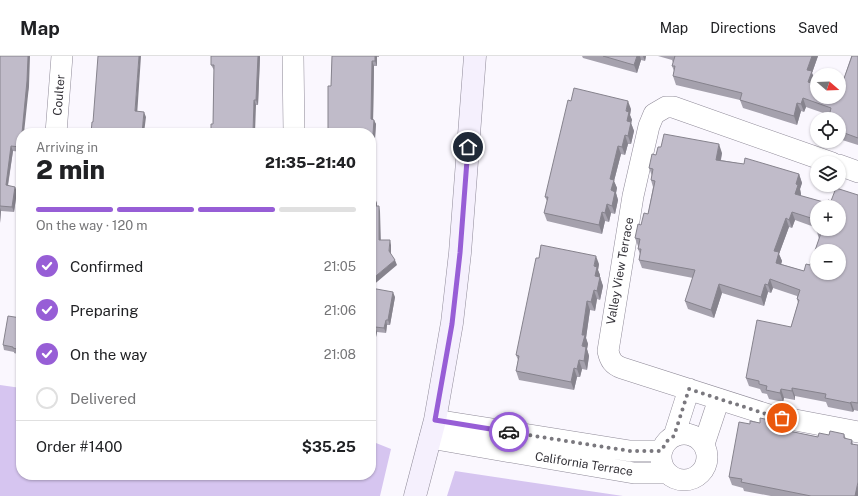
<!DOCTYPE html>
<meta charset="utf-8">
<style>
:root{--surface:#fff;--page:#f6f6f6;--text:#202124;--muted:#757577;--line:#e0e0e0;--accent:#975ed6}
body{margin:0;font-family:"Public Sans",sans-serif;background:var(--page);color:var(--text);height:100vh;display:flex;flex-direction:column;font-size:15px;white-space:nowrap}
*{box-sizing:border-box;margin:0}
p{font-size:13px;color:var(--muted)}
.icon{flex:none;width:22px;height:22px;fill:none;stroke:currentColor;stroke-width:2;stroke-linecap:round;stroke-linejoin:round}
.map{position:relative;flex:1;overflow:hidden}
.side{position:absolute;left:16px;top:72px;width:360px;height:352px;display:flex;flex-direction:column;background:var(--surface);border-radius:16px;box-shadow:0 1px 3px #0004}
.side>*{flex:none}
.needle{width:26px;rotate:109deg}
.tools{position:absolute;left:810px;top:12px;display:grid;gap:8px}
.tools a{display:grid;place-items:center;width:36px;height:36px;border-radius:50%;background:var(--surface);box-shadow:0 1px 3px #0004;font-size:20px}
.pin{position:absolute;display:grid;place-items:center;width:34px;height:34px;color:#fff;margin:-17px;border:2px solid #fff;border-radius:50%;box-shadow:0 1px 4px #0007}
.courier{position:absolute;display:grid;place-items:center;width:40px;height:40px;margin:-20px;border:3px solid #975ed6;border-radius:50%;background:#fff;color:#222;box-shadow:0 1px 5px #0007}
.overview em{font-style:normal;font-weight:800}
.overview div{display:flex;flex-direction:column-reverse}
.overview{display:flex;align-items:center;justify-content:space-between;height:68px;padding:0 20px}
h1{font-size:26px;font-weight:800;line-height:30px}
.bar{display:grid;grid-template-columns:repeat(4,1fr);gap:6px 4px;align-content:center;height:48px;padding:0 20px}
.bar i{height:5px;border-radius:3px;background:var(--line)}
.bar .on{background:var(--accent)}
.bar p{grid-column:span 4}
.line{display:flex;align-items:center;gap:10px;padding:0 20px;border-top:1px solid var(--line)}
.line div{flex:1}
ol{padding:0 20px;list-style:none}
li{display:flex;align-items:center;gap:12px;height:44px}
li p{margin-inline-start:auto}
li .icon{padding:4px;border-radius:50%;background:var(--accent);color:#fff;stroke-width:4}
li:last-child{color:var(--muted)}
li i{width:22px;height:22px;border:2px solid var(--line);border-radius:50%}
header{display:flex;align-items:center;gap:24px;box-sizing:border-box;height:56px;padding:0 20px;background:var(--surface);border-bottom:1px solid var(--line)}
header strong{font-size:19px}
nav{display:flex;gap:22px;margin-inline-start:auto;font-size:14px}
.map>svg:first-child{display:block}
.green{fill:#d6c5f0}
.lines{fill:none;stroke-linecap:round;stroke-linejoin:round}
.minor-casing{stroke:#8f8a98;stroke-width:22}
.secondary-casing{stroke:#8f8a98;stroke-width:23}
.minor{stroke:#fff;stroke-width:21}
.secondary{stroke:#f5f0fd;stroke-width:22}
.wall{fill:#a5a1ad;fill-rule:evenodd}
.shaded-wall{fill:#86838d}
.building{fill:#c0bbc9;stroke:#86838d;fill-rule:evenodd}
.done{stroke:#7a787e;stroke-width:4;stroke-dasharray:0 7.2}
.route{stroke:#975ed6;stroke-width:5}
.labels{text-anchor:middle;stroke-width:4;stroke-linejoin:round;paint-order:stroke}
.street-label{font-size:12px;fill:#353339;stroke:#fff}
</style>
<header>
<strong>Map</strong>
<nav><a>Map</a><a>Directions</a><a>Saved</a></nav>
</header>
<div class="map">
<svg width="858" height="440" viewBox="0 0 858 440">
<rect width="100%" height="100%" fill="#faf7fe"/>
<!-- green -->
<path class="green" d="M0 329 21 332V419H371V385L391 393 380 440H0Z
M455 415 623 440H447Z"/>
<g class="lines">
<!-- minor casing -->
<g class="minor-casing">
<path id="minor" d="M293 0 294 77
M56 77 62 0
M832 107 673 51H666L654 58 649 70 633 140 608 295C610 304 613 309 622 312L769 359 858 376
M839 109 858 116
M435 364 630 395H661
M661 401a23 23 0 1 1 46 0a23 23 0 1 1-46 0Z
M674 380 689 333
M430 382 634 417H666
M704 388 719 343"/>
</g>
<!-- secondary casing -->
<g class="secondary-casing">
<path id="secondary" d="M415 440 435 364 452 267 460 197 475 0"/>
</g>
<!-- minor -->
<use href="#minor" class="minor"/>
<!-- secondary -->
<use href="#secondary" class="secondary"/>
</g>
<!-- wall -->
<path class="wall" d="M0 0 29 30 21 77V96L13 95 8 130 17 135 14 156 1 155 0 167Z
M332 0H379V1H377V10H374L373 64 376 68 374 97H371V77L331 30Z
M582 0H646L645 5 641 4 637 17 583 2Z
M658 0H818L812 17 815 24 814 28 839 41 842 28 851 1V0H858V89L839 83V63H829V59L806 51 804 56 801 55 797 69 743 52 740 44 676 29 673 20 674 15 672 10 673 7 672 4Z
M260 1 258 49H256L213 68 214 14 211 9Z
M631 53 630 59 632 64 631 67 634 75 631 88H628L625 99 621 98 614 125 617 132 616 137 618 144 615 158 611 157 609 166 605 165 602 178 547 165 544 157 547 145 545 141Z
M722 97 721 104 799 118 802 127 800 133 801 138V140L827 147 831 145 858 139V355L854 354 853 356 828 351 826 346 795 340V344L784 342 783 346 769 343 767 338 762 337 760 333 749 330 746 322 791 271 798 247 797 243V240L773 232 771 237 768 236 764 250 722 237 714 262 688 253 685 245 693 222 642 212 639 204 640 198 638 193V190L635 182 641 169 648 158 653 131 651 124 652 120 649 112 656 99ZM817 151 839 173 817 176 819 183 810 209 804 215 781 208 782 205 779 198 789 171 792 172 795 164 817 172Z
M599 208 598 214 600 219V221L603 230 600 244 597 243 595 255 590 254 586 282 588 288 587 293 589 300 587 314 582 313 580 321H577L574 334 519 324 516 315 518 304 516 299Z
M371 232 395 241 390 269H387L386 277 377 276 371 306Z
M21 262V299L14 297V296L4 294 3 289Z
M750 368H775L785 370 787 375 818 381 844 378 846 383 852 384 853 388 858 440H771L744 435 743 432 732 429 729 421Z"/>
<!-- shaded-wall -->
<path class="shaded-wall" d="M28 0H30L29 30 24 77H22Z
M139 0H141L137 60 135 55Z
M258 0H260V1L258 49 256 44Z
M375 0H377V10L375 5Z
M637 0H640L641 4 637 17 634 9Z
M643 0H646L645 5Z
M812 0H818L812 17 815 24 811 35 808 26 807 14Z
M372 5 374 10 373 68 371 63Z
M803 42 806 51 804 56 801 48Z
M254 44 256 49 255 77H253Z
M628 45 631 53 630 59 632 64 631 67 634 75 631 88 628 80 627 65 626 55Z
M797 47 801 55 797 69 794 60Z
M144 56 146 61 144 77H142Z
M374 64 376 68 374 97 372 92Z
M625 79 628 88 625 99 622 91Z
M719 88 722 97 719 112 716 104Z
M11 90 13 95 7 134 6 129Z
M618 90 621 98 614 125 617 132 616 137 618 144 615 158 612 150 610 123Z
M799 118 802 127 800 133 801 138 799 147 795 138 796 128Z
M15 131 17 135 14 156 12 151Z
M375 142 377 147V155L376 150Z
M607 148 611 157 609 166 605 157Z
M379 150 380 155 381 189 379 184Z
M0 151 1 155 0 167Z
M602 156 605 165 602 178 599 169Z
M792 156 795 164 792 172 789 164Z
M786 162 789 171 779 198 782 205 779 216 776 207 774 195Z
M390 184 391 189V200L389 195Z
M596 200 599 208 598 214 600 219V221L603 230 600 244 597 235 595 220 594 210Z
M395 204 397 209 371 231V224Z
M770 223 773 232 771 237 768 229Z
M719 228 722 237 714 262 711 254Z
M765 228 768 236 764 250 761 241Z
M594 234 597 243 595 255 591 246Z
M393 236 395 241 390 269 388 264Z
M587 245 590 254 586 282 588 288 587 293 589 300 587 314 584 305 582 279Z
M386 264 387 269 386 277 384 272Z
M375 271 377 276 371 306V291Z
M579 304 582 313 580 321 577 313Z
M574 312 577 321 574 334 571 326Z
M792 332 795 340V344L792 335Z
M781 333 784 342 783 346 780 337Z
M851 346 854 354 853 356 850 347Z
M858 426V440H855Z"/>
<!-- building -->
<path class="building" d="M0 0H28L27 25 22 77H21L20 91 11 90 6 129 15 131 12 151 0 150Z
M98 0H139L135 55 144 56 142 77H91L92 66H93Z
M211 0H258L256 44H254L253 77H211V68H213L214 9H211Z
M332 0H375V5H372L371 63 374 64 372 92H371V77H328V30H331Z
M603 0H637L634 9Z
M674 0H812L807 14 812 15 808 26 817 29V41H839V27L842 28 852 0H858V82L839 75V63H831V62L829 61 831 52 803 42 801 48 797 47 794 60 740 44 742 37 673 20 675 10H672L675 0Z
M574 32 628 45 626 55 629 56 627 65 631 66 628 80 625 79 622 91 618 90 610 123 614 124 611 134 615 136 612 150 607 148 605 157 602 156 599 169 544 157 548 141H545L568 44 571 45Z
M664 78 719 88 716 104 744 108 745 102 799 118 796 128 798 129 795 138 827 147 828 144 831 145 836 132 858 139V347L851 346 850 347 825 342 826 338 792 332V335L781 333 780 337 766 334 767 330 759 328V325L746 322 757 264 791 271 799 244 797 243 800 234 770 223 768 229 765 228 761 241 719 228 711 254 685 245 695 214 639 204 641 193H638L640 183 635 182 638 168 641 169 644 157 648 158 655 125 651 124 653 113 649 112 652 98 656 99 658 91H661ZM817 151H839V173H818L817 176 821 177 810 209 806 208 804 215 776 207 779 196 774 195 786 162 789 164 792 156 817 164ZM817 195H839V217H817Z
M371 142H375L376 150H379V184H390L389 195 395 204 371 224Z
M541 189 596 200 594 210 597 211 595 220 600 221 597 235 594 234 591 246 587 245 582 279H585L582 290 586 291 584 305 579 304 577 313 574 312 571 326 516 315 519 300 516 299 536 202H539Z
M371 232 393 236 388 264H386L384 272 375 271 371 291Z
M8 260 21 262V294L13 292V291L3 289Z
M760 362 774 365V368L785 370 784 374 818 381 819 377 829 379 830 375 844 378V382L852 384 851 388 858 389V426L855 440H811L741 426 742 423 729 421 739 366 750 368V365L760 367Z"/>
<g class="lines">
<!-- done -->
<path class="done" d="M509 376 630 395H661L668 384 674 380 689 333 769 359 782 362"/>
<!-- route -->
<path class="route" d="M468 91 460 197 452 268 435 364 509 376"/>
</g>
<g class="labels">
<!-- street labels -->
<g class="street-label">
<text transform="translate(59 39) rotate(-85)" y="4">Coulter</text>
<text transform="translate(620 215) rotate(-80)" y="4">Valley View Terrace</text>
<text transform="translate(584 408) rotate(9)" y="4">California Terrace</text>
</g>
</g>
</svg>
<div class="tools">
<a><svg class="needle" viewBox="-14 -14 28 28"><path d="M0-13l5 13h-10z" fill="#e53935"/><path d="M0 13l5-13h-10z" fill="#757577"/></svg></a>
<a><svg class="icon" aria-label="locate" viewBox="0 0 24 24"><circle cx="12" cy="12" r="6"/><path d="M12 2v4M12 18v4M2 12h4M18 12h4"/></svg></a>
<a><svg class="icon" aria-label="layers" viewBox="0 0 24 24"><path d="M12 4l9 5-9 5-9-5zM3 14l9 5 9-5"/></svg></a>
<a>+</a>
<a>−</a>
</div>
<div class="pin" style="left:782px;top:362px;background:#ea580c"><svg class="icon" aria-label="bag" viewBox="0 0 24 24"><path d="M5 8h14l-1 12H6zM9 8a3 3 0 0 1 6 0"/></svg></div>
<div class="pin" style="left:468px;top:91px;background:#1f2937"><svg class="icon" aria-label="home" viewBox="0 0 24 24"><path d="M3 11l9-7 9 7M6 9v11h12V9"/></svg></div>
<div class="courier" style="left:509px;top:376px"><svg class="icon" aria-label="car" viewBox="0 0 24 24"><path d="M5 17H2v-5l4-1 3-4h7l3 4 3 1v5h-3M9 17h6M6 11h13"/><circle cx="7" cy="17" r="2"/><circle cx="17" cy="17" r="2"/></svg></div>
<section class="side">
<div class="overview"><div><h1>2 min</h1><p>Arriving in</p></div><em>21:35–21:40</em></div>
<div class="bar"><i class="on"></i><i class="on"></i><i class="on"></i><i></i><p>On the way · 120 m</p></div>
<ol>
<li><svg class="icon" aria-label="check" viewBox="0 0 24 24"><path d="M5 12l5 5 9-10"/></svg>Confirmed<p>21:05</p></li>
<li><svg class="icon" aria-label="check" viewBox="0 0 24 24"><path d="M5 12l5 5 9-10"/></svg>Preparing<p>21:06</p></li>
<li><svg class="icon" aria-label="check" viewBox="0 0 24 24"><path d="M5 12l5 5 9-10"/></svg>On the way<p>21:08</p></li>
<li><i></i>Delivered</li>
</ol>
<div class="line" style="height:52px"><div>Order #1400</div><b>$35.25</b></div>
</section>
</div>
